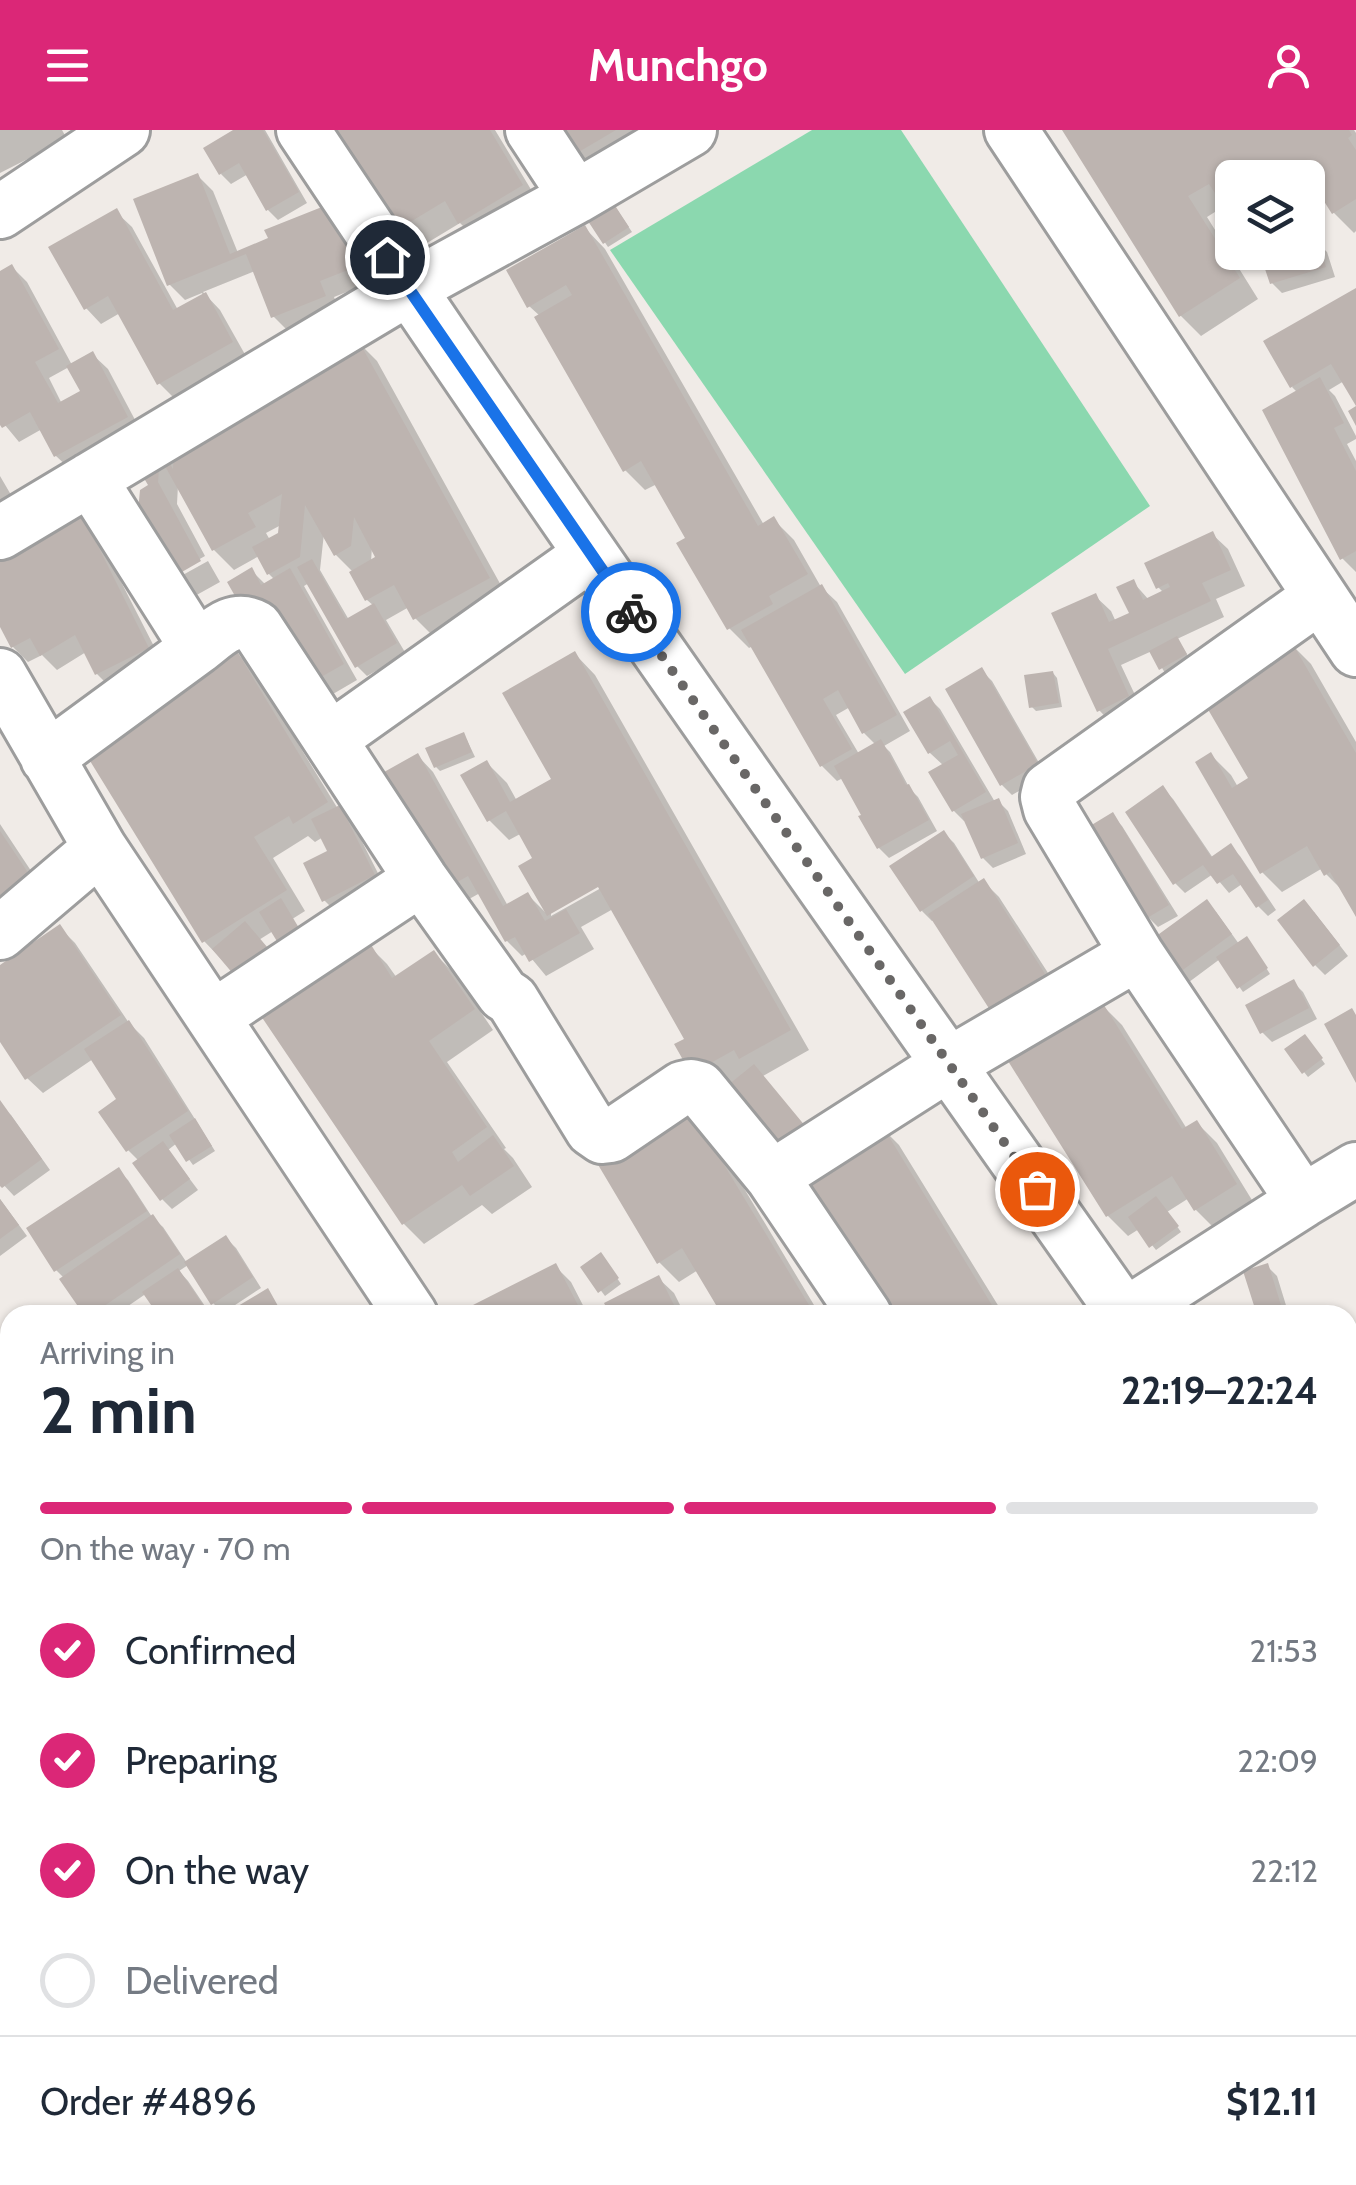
<!DOCTYPE html>
<meta charset="utf-8">
<style>
:root{--surface:#fff;--page:#f2f2f3;--text:#1f2937;--muted:#747a83;--line:#e0e1e3;--accent:#db2777}
body{margin:0;font-family:Cabin,sans-serif;background:var(--page);color:var(--text);height:100vh;display:flex;flex-direction:column;font-size:38px;white-space:nowrap}
*{box-sizing:border-box;margin:0}
p{font-size:32px;color:var(--muted)}
.icon{flex:none;width:55px;height:55px;fill:none;stroke:currentColor;stroke-width:2;stroke-linecap:round;stroke-linejoin:round}
.map{position:relative;flex:1;overflow:hidden}
.drawer{position:absolute;left:0px;top:1175px;width:1358px;height:880px;display:flex;flex-direction:column;background:var(--surface);border-radius:30px 30px 0 0;box-shadow:0 2px 8px #0004}
.drawer>*{flex:none}
.controls{position:absolute;left:1215px;top:30px;display:grid;gap:20px}
.controls a{display:grid;place-items:center;width:110px;height:110px;border-radius:15px;background:var(--surface);box-shadow:0 2px 8px #0004;font-size:50px}
.pin{position:absolute;display:grid;place-items:center;width:85px;height:85px;color:#fff;margin:-42px;border:5px solid #fff;border-radius:50%;box-shadow:0 2px 10px #0007}
.courier{position:absolute;display:grid;place-items:center;width:100px;height:100px;margin:-50px;border:8px solid #1a73e8;border-radius:50%;background:#fff;color:#222;box-shadow:0 2px 12px #0007}
.summary em{font-style:normal;font-weight:700}
.summary div{display:flex;flex-direction:column-reverse}
.summary{display:flex;align-items:center;justify-content:space-between;height:170px;padding:0 40px}
h1{font-size:65px;font-weight:700;line-height:75px}
.bar{display:grid;grid-template-columns:repeat(4,1fr);gap:15px 10px;align-content:center;height:120px;padding:0 40px}
.bar i{height:12px;border-radius:8px;background:var(--line)}
.bar .current{background:var(--accent)}
.bar p{grid-column:span 4}
.line{display:flex;align-items:center;gap:25px;padding:0 40px;border-top:2px solid var(--line)}
.line div{flex:1}
ol{padding:0 40px;list-style:none}
li{display:flex;align-items:center;gap:30px;height:110px}
li p{margin-inline-start:auto}
li .icon{padding:10px;border-radius:50%;background:var(--accent);color:#fff;stroke-width:4}
li:last-child{color:var(--muted)}
li i{width:55px;height:55px;border:5px solid var(--line);border-radius:50%}
header{display:flex;justify-content:space-between;align-items:center;height:130px;padding:0 40px;background:var(--accent);color:#fff;font-size:45px;font-weight:700}
.map>svg:first-child{display:block}
.farmland{fill:#edebd4}
.pitch{fill:#8bd8af}
.shadow{fill:#0003;fill-rule:evenodd}
.building{fill:#bdb4b0}
.lines{fill:none;stroke-linecap:round;stroke-linejoin:round}
.minor-casing{stroke:#9d9d9d;stroke-width:58}
.minor{stroke:#fff;stroke-width:52}
.done{stroke:#696766;stroke-width:10;stroke-dasharray:0 18}
.route{stroke:#1a73e8;stroke-width:12}
</style>
<header><svg class="icon" aria-label="menu" viewBox="0 0 24 24"><path d="M4 6h16M4 12h16M4 18h16"/></svg>Munchgo<svg class="icon" aria-label="person" viewBox="0 0 24 24"><circle cx="12" cy="8" r="4"/><path d="M4 21q1-7 8-7t8 7"/></svg></header>
<div class="map">
<svg width="1356" height="2055" viewBox="0 0 1356 2055">
<rect width="100%" height="100%" fill="#f0ebe7"/>
<!-- farmland -->
<path class="farmland" d="M1356 1908V2055H1140L1139 2045H1348V1910Z"/>
<!-- pitch -->
<path class="pitch" d="M812 0H901L1150 376 905 544 610 120Z"/>
<!-- shadow -->
<path class="shadow" d="M0 0H62L67 9 0 43Z
M238 0H265L307 73 278 90 268 80 248 44 231 54 221 44Z
M318 0H495L541 76 480 113 460 93 399 130Z
M521 0H657L561 57Z
M1065 0H1354L1356 3V101L1354 103 1334 83 1324 66 1308 76V48H1232V82L1226 75 1207 87 1258 169 1201 206 1181 186Z
M198 46 213 61 238 123 271 110 337 74 377 150 334 167 340 182 289 202 273 186 255 141 203 162 220 180 247 228 175 269 159 253 120 183 101 194 86 178 116 82 132 97 178 180 203 165 202 163 185 170 169 154Z
M616 78 632 102 608 117 589 89Z
M585 98 605 119 764 395 774 390 794 410 821 457 837 472 910 601 884 616 890 622 910 659 918 667 937 701 889 728 879 718 843 648 837 651 822 636 753 516 749 518 729 498 688 409 657 354 645 360 625 340 540 186 529 176ZM850 577 864 603 876 615 859 624 836 585Z
M1317 112 1327 122 1335 147 1282 163 1272 153 1264 128 1260 122H1308V115Z
M12 137 27 152 72 235 92 224 108 239 142 303 72 341 56 326 42 299 19 312 0 289V143ZM69 237 83 262 62 274 49 248Z
M1356 162V272L1344 251 1329 260 1335 266 1356 306V309L1347 314 1356 331V442L1342 428 1298 263 1292 257Z
M357 211 377 231 508 468 436 509 415 488 409 477 386 490 406 524 367 546 357 536 309 453 304 456 357 550 309 578 293 562 231 453 251 440 266 455 275 450 269 444 259 426 234 440 214 420 178 355 177 374 205 426 152 456V462L208 431 220 452 175 477 154 475 134 454 142 362 152 356 137 331 158 319 156 313 176 333 178 310ZM281 395 280 404 270 410 266 403ZM324 403 336 425 353 442 367 470 374 476 349 490 320 440ZM372 416 379 428 371 432Z
M0 346 14 370 0 379Z
M76 377 91 393 163 534 112 559 97 544 86 522 57 540 42 525 28 532 13 517 0 491Z
M1212 404 1228 419 1245 456 1216 469 1224 487 1177 509 1190 529 1165 543 1152 521 1121 535 1143 582 1114 596 1099 580 1095 466 1111 481 1116 492 1132 484 1133 452 1149 470 1164 463 1158 457Z
M1291 514 1311 534 1356 612V782L1346 764 1321 739 1282 762 1262 742 1211 625 1231 645 1238 657 1252 649Z
M231 517 251 537 338 679 350 688 384 755 334 780 324 770 330 722 323 707 315 712 308 706 273 728 305 781 224 832 204 811Z
M575 524 595 545 809 920 763 946 714 962 687 910 613 779 581 797 594 819 546 846 527 823 522 826 507 811 480 763 442 784 418 626 433 642 508 776 528 765 546 783 536 729 522 703 509 710 489 690 487 633 507 653 517 671 554 650ZM607 748 610 753 551 786V781Z
M982 541 992 551 1046 645 1012 665 1002 655Z
M1053 543 1057 548 1062 577 1036 581 1032 577Z
M930 569 940 579 995 672 998 671 1008 681 1026 724 993 738 983 728 966 689 964 691 954 681 944 636 930 623 907 583Z
M463 605 467 610 475 627 440 641 436 637Z
M1163 659 1173 669 1213 728 1230 717 1240 726 1276 780 1268 786 1258 776 1242 754 1229 763 1213 744 1185 763 1175 753Z
M1112 686 1122 696 1178 786 1158 797 1148 787 1141 773 1127 781Z
M0 694 53 774 0 809Z
M944 703 954 713 980 754 983 751 999 767 1059 860 1007 893 935 789 932 791 922 781Z
M1216 782 1239 814H1251L1270 844 1243 862 1220 829 1181 858 1171 848Z
M1314 782 1348 826 1325 845 1315 835Z
M59 797 75 813 129 893 144 908 215 1021 193 1035 177 1013 168 1020 198 1060 172 1079 162 1069 139 1031 128 1020 119 969 93 929 43 963 27 948 0 908V838Z
M367 814 387 834 397 848 434 823 454 843 493 900 447 932 506 1018 504 1019 513 1028 532 1057 492 1084 482 1075 424 1114 404 1094Z
M1293 852 1303 862 1317 889 1272 912 1262 902Z
M1102 875 1122 895 1187 999 1197 993 1217 1013 1255 1075 1216 1100 1196 1080 1189 1068 1167 1082 1181 1102 1156 1120 1139 1099 1128 1106 1108 1086 1012 932Z
M1309 912 1325 934 1308 947 1304 942Z
M0 976 11 985 50 1040 14 1066 0 1051Z
M879 995 899 1015 1004 1185H866Z
M709 1000 820 1185H725L698 1140 679 1152 659 1132Z
M118 1040 128 1050 152 1087 163 1097 187 1133 226 1108 236 1118 261 1158 223 1183 213 1173 188 1135 179 1141 188 1151 211 1185H161L147 1163 115 1185H87L64 1148 56 1140Z
M0 1069 27 1106 0 1126Z
M605 1130 621 1154 605 1166 584 1138Z
M555 1136 571 1152 588 1185H481Z
M1267 1136 1277 1146 1289 1185H1260Z
M658 1148 674 1163 685 1185H597Z
M143 1177 151 1185H131Z
M1194 1177 1202 1185H1178Z
M0 1710 10 1727V1989L0 1979Z
M1348 1746 1356 1760V1877L1348 1882Z
M149 2045H219L225 2055H156Z
M366 2045H431L425 2049 431 2055H373Z
M807 2045H930L936 2055H788Z
M1044 2045H1087L1093 2055H1050Z"/>
<!-- building -->
<path class="building" d="M233 0H263L299 62 266 81 239 33 219 45 203 18Z
M315 0H490L523 55 458 94 445 71 377 112Z
M518 0H616L543 43Z
M1062 0H1349L1352 5 1348 8 1356 20V69L1332 84 1307 44 1302 48H1232V84L1227 75 1224 77 1209 54 1188 66 1240 148 1179 187Z
M198 43 230 124 268 108 264 100 337 71 363 134 320 151 326 166 271 188 246 124 167 156 133 69Z
M612 71 629 97 603 114 586 88Z
M117 78 173 180 206 162 233 212 157 255 108 166 84 180 48 117Z
M585 95 758 396 774 386 808 444 769 466 773 474 727 500 676 413 685 408 641 331 623 342 534 187 572 165 566 155 527 178 506 140Z
M1318 109 1326 137 1270 154 1261 127 1257 122H1268L1262 126 1274 122H1308V112Z
M12 134 59 219 35 232 58 273 80 261 66 236 93 221 128 287 54 327 30 282 2 298 0 295V141Z
M1356 158V296L1348 281 1356 276 1331 234 1290 258 1263 211Z
M357 208 490 448 413 490 394 455 365 471 349 442 375 427 354 387 351 416 334 426 305 375 300 427 267 445 252 417 278 403 282 364 248 383 256 397 212 421 160 327 158 352 201 431 154 458 131 455 140 360 148 355 133 330 159 316 173 339 175 308Z
M1320 247 1344 293 1334 298 1356 341V421L1340 430 1262 280Z
M77 374 149 518 95 545 75 505 40 526 30 508 11 518 0 497V413Z
M1213 401 1231 440 1202 453 1211 471 1108 519 1129 566 1097 582 1051 483 1096 463 1109 492 1129 483 1116 457 1134 449 1143 470 1170 457 1168 453 1156 459 1144 433Z
M312 429 346 489 374 473 397 513 355 538 297 437Z
M252 437 261 455 290 438 344 534 291 564 227 452Z
M822 454 897 585 862 604 838 560 823 569 852 619 820 637 741 500Z
M1177 506 1187 524 1159 540 1149 521Z
M1291 511 1356 623V787L1330 742 1324 746 1307 716 1260 744 1195 632 1211 622 1232 658 1248 648 1199 564Z
M232 513 328 672 293 694 289 686 254 707 287 760 202 813 79 613Z
M575 521 791 900 739 929 734 920 691 944 674 914 684 909 598 757 547 786 518 736 532 728 506 681 487 692 460 645 487 630 510 672 551 649 502 563Z
M982 537 1038 634 1000 656 945 559Z
M1053 541 1059 573 1029 578 1024 545Z
M930 566 986 662 952 682 928 642 958 625 950 611 928 624 903 582Z
M464 602 472 622 434 638 425 618Z
M881 609 906 655 909 654 929 690 877 719 858 686 861 685 834 636Z
M418 623 503 776 528 762 545 791 566 779 580 803 529 832 515 807 505 812 468 746 425 770 361 655Z
M1163 655 1211 727 1231 713 1268 770 1256 778 1233 744 1217 754 1203 735 1173 755 1125 682Z
M999 668 1018 713 981 729 961 684Z
M340 675 375 745 322 772 303 733 327 721 311 689Z
M1113 682 1169 775 1147 788 1132 762 1115 772 1057 716Z
M944 700 974 746 920 782 889 736Z
M0 701 35 753 0 776Z
M984 748 1045 844 990 880 928 784Z
M281 768 308 813 286 826 259 782Z
M1207 769 1232 804 1169 850 1144 815Z
M1304 769 1340 815 1313 837 1277 790Z
M245 791 284 837 251 865 212 819Z
M60 794 121 885 25 950 0 912V835Z
M1247 806 1268 838 1237 859 1216 827Z
M368 810 392 848 434 820 475 879 429 911 487 997 452 1022 458 1032 493 1005 514 1036 470 1066 462 1055 402 1095 259 883Z
M1294 849 1309 878 1260 904 1245 875Z
M1102 872 1182 999 1197 990 1237 1054 1194 1081 1172 1046 1106 1087 1008 931Z
M1352 878 1356 885V953L1324 894Z
M129 890 188 981 126 1022 98 982 116 969 84 919Z
M1305 904 1323 928 1302 944 1284 919Z
M754 934 806 997 762 1032 711 969Z
M0 970 42 1029 2 1058 0 1056Z
M689 977 815 1185H722L682 1118 657 1134 597 1033Z
M195 988 212 1016 186 1032 169 1005Z
M880 992 998 1185H864L782 1052Z
M163 1011 190 1049 160 1071 132 1033Z
M119 1037 147 1081 54 1142 26 1098Z
M1156 1066 1179 1096 1149 1118 1128 1087Z
M0 1069 19 1095 0 1109Z
M153 1084 180 1124 91 1185H84L59 1149Z
M226 1105 253 1147 211 1175 184 1132Z
M601 1122 619 1148 598 1163 580 1137Z
M556 1133 580 1179 568 1185H552L546 1175 533 1182 534 1185H478L473 1175Z
M1268 1133 1284 1185H1257L1243 1141Z
M178 1138 205 1178 195 1185H158L142 1162Z
M659 1145 679 1185H591L606 1177 604 1173Z
M268 1158 283 1185H243L238 1176Z
M1356 1267V1340L1348 1324V1272Z
M0 1721 10 1738V1970L0 1976Z
M1348 1751 1356 1765V1852L1348 1857Z
M182 2045H217L223 2055H165Z
M401 2045H421L427 2055H386Z
M442 2045H489L495 2055H448Z
M802 2045H923L928 2055H783Z
M1041 2045H1082L1086 2051 1079 2055H1047Z"/>
<g class="lines">
<!-- minor casing -->
<g class="minor-casing">
<path id="minor" d="M303 0C569 401 849 792 1125 1185L1303 1071
M532 0 576 67
M1011 0 1356 520
M0 82 123 0
M0 403 408 159 576 67 690 0
M197 518C216 504 232 484 256 497L421 749 503 864 512 870 592 1000 602 1007 611 1006 682 958 691 956 699 958 772 1047 865 1185
M0 545 100 718 411 1185
M330 609 591 424
M47 628 197 518 90 349
M0 803 100 718
M1137 824 1050 679 1047 667 1049 659 1319 467
M213 887 421 749
M772 1047 949 934 1137 824 1303 1071 1356 1039
M1348 1501 1356 1513
M1348 1591 1356 1584
M0 1621 10 1635
M0 1973 10 1988
M51 2045 58 2055
M307 2045 315 2055
M999 2045 1006 2055
M679 2055 694 2045"/>
</g>
<!-- minor -->
<use href="#minor" class="minor"/>
</g>
<g class="lines">
<!-- done -->
<path class="done" d="M631 482 1037 1059"/>
<!-- route -->
<path class="route" d="M387 127 631 482"/>
</g>
</svg>
<div class="controls">
<a><svg class="icon" aria-label="layers" viewBox="0 0 24 24"><path d="M12 4l9 5-9 5-9-5zM3 14l9 5 9-5"/></svg></a>
</div>
<div class="pin" style="left:1037px;top:1059px;background:#ea580c"><svg class="icon" aria-label="bag" viewBox="0 0 24 24"><path d="M5 8h14l-1 12H6zM9 8a3 3 0 0 1 6 0"/></svg></div>
<div class="pin" style="left:387px;top:127px;background:#1f2937"><svg class="icon" aria-label="home" viewBox="0 0 24 24"><path d="M3 11l9-7 9 7M6 9v11h12V9"/></svg></div>
<div class="courier" style="left:631px;top:482px"><svg class="icon" aria-label="bike" viewBox="0 0 24 24"><circle cx="6" cy="16" r="4"/><circle cx="18" cy="16" r="4"/><path d="M6 16l4-8h5l3 8M10 8l3 8H6M13 5h3"/></svg></div>
<section class="drawer">
<div class="summary"><div><h1>2 min</h1><p>Arriving in</p></div><em>22:19–22:24</em></div>
<div class="bar"><i class="current"></i><i class="current"></i><i class="current"></i><i></i><p>On the way · 70 m</p></div>
<ol>
<li><svg class="icon" aria-label="check" viewBox="0 0 24 24"><path d="M5 12l5 5 9-10"/></svg>Confirmed<p>21:53</p></li>
<li><svg class="icon" aria-label="check" viewBox="0 0 24 24"><path d="M5 12l5 5 9-10"/></svg>Preparing<p>22:09</p></li>
<li><svg class="icon" aria-label="check" viewBox="0 0 24 24"><path d="M5 12l5 5 9-10"/></svg>On the way<p>22:12</p></li>
<li><i></i>Delivered</li>
</ol>
<div class="line" style="height:130px"><div>Order #4896</div><b>$12.11</b></div>
</section>
</div>
